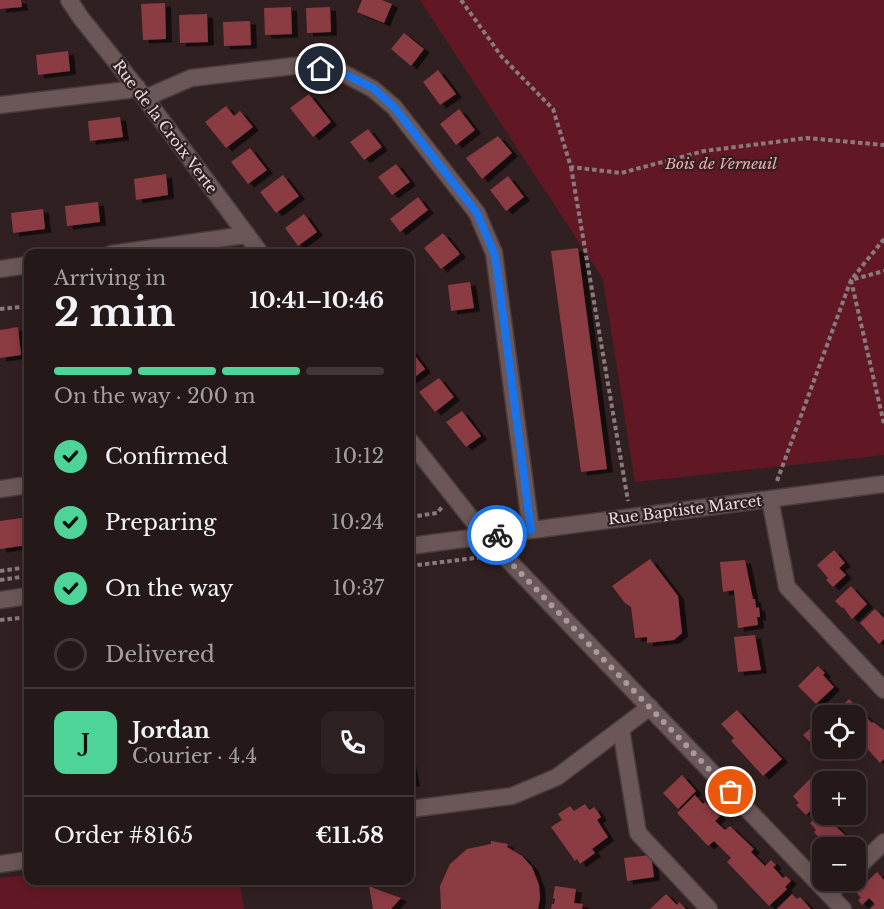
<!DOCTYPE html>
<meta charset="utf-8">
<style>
:root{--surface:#251819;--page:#2d2122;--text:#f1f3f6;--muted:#a3a0a2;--line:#423738;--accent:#4ed399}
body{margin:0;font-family:"Libre Baskerville",serif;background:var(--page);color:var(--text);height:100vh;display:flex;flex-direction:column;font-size:22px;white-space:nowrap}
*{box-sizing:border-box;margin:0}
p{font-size:20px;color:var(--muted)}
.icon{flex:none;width:33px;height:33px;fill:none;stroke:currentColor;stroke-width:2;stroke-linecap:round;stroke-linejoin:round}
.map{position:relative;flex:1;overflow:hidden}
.sheet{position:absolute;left:24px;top:249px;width:390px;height:636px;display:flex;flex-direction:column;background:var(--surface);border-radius:12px;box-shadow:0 3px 15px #0003,0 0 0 2px var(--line)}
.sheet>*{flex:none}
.fabs{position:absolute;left:812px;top:705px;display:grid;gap:12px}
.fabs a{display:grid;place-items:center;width:54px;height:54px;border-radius:12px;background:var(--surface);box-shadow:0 3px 15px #0003,0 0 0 2px var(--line);font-size:30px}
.pin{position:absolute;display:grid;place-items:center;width:51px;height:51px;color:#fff;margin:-26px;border:3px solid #fff;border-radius:50%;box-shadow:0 2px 6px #0007}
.courier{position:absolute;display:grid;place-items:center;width:60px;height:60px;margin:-30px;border:4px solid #1a73e8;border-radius:50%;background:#fff;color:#222;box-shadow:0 2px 8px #0007}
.head em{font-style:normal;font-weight:700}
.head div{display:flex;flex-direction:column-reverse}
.head{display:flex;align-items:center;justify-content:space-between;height:102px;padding:0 30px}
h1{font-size:39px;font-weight:700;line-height:45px}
.bar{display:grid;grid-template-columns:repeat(4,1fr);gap:9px 6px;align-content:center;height:72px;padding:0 30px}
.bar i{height:8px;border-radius:4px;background:var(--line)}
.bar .on{background:var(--accent)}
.bar p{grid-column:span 4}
.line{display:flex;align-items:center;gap:15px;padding:0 30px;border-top:2px solid var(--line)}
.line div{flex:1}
.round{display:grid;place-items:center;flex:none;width:63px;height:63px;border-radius:12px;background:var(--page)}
ol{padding:0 30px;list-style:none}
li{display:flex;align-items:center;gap:18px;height:66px}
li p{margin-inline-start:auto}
li .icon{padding:6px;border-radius:50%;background:var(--accent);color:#111;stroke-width:4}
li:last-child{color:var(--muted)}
li i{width:33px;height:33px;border:3px solid var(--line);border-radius:50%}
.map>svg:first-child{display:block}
.green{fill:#621824}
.building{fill:#8b3a43;filter:url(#shadow)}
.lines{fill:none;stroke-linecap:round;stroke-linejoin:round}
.street-casing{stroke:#4a3c3d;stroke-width:19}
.path{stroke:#897a7b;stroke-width:4;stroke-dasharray:4.5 3;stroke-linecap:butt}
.street{stroke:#6b5758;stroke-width:16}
.done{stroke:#a89a9b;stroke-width:6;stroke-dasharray:0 10.8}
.route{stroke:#1a73e8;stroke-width:8}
.labels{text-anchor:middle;stroke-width:4.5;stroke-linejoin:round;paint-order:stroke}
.street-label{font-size:15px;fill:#e8dcdd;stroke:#312021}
.park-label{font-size:15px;font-style:italic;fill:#f2aaae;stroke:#312021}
</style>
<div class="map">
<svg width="884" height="909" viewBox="0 0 884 909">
<defs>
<filter id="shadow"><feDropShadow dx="6" dy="3.5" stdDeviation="0" flood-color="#0009"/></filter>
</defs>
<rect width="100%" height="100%" fill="#312021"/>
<!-- green -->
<path class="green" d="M420 0H884V455L635 482 603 279Z
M28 875V880L239 881 244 909H0V878Z"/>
<!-- building -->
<path class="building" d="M0 0H21L22 7 0 9Z
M362 0H382L392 4 384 23 357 12Z
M165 3 166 39 143 40 141 4Z
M291 7 292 34 265 35 264 8Z
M330 7 331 32 307 33 306 8Z
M207 14 208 42 180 43 179 15Z
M250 21 251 45 224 46 223 22Z
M404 33 424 49 411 66 391 49Z
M68 51 70 71 38 75 36 55Z
M438 70 456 94 440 105 423 82Z
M309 94 331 122 313 137 290 108Z
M226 106 234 116 240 111 253 127 226 148 205 122Z
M459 109 475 130 456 145 440 124Z
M120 117 123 137 90 141 88 121Z
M368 129 382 147 364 160 350 142Z
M498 136 512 153 482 179 466 158Z
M250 148 267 170 248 184 231 162Z
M396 164 410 182 392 195 378 177Z
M166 174 168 195 136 200 134 179Z
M283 175 299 196 276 213 260 192Z
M508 176 524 197 506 211 490 190Z
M418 197 428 210 400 232 390 219Z
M98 202 100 222 67 226 65 206Z
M43 209 45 229 13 233 11 213Z
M304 214 317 232 298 246 285 228Z
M443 233 460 254 441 269 424 248Z
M578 248 607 469 581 472 551 251Z
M470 282 474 308 451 311 448 285Z
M18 327 21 355 0 358V330Z
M410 349 425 369 411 380 410 379Z
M439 378 454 397 435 412 419 392Z
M462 411 481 436 466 447 446 422Z
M28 517V545L0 549V521Z
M834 550 845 563 839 568 846 575 833 587 826 580 828 578 817 565Z
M650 559 678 596 682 633 674 640 647 643V637L635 638 631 607 625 603 612 586Z
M745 560 753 599H755L756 608 759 607 760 617H757L758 625 738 628 734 590 723 592 720 562Z
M851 586 867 604 852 619 843 607 842 608 835 601Z
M875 609 884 618V639L879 644 860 623Z
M755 635 761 670 738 672 734 637Z
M818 666 825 673 823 675 834 687 816 704 798 686Z
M849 699 872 723 873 722 884 730V759L880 763 857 737 855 738V716H832Z
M737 710 782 759 763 776 731 741 734 738 721 724Z
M812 727 822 738V741L816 748 803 735Z
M410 762 414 783H410Z
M682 775 696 791 678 809 663 793Z
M811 778 822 790V799L806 815 796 805 799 803 793 796Z
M695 795 703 804 705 802 720 816 715 821 725 830 730 826 754 849 751 852 765 866 771 860 776 865 773 867 783 878 786 876 791 881 785 887 787 889 769 906 727 862 731 858 714 841 708 846 677 813Z
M585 804 589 810 594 807 598 812 601 817 597 820 608 837 592 849 595 853 580 864 577 859 575 861 551 827 562 820 558 814 570 806 574 811Z
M822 813 848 838 838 848H829L814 832 816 830 810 823Z
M491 841 508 844 507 847 522 856 532 867 539 885 540 899 538 909H441L440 886 450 864 467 849 491 844Z
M651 855 654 877 627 881 624 858Z
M877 872 884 880V909H870L875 904 869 898 862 905 858 900 861 898 856 892Z
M369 886 384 892 401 898 391 909H373Z
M555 886 576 889 574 903 583 904 582 909H551L552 904H554L555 899 553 898Z
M666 894 677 905 679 902 686 909H650Z
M792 894 797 899 800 897 811 909H777Z"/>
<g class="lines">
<!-- street casing -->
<g class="street-casing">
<path id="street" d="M69 0 81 18 145 98 261 254
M145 98 191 78 302 65 341 72 373 89 394 107 477 213 494 253 531 530
M0 105 128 90 137 87
M111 254 246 235
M0 269 28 265
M410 441 485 536 843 909
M0 489 28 485
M770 499 787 587 884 690
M410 546 884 484
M0 600 28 596
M621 729 638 833 709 909
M410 809 512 796 557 777 650 707
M0 864 28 860
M855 870 884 842
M829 894 844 880"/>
</g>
<!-- path -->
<path class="path" d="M461 0 502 57 553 109 571 167 621 173 704 151 807 138 884 145
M571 167 628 501
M884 239 851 280 884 424
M0 309 28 306
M777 481 851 280 884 271
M410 517 437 513 442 507
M410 566 483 557
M0 571 28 567
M0 580 28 576
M0 620 28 617"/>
<!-- street -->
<use href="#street" class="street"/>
</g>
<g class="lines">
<!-- done -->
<path class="done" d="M497 535 485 536 731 792"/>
<!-- route -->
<path class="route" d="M321 69 340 72 373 88 394 107 477 213 494 253 497 269 531 530 497 535"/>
</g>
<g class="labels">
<!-- street labels -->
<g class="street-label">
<text transform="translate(165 127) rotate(53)" y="5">Rue de la Croix Verte</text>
<text transform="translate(685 510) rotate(-7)" y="5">Rue Baptiste Marcet</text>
</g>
<!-- park labels -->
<g class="park-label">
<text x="721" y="169">Bois de Verneuil</text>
</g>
</g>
</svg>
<div class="fabs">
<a><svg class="icon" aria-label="locate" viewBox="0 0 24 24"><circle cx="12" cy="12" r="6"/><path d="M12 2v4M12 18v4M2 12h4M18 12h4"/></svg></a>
<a>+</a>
<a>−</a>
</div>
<div class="pin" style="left:731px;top:792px;background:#ea580c"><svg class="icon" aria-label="bag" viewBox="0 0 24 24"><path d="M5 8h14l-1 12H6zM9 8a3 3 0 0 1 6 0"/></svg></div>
<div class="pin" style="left:321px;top:69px;background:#1f2937"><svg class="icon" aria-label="home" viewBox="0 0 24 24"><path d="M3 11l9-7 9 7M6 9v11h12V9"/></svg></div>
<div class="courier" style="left:497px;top:535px"><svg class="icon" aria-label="bike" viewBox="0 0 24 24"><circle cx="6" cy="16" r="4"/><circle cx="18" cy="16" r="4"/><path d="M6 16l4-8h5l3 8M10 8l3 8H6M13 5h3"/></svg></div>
<section class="sheet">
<div class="head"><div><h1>2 min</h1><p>Arriving in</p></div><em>10:41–10:46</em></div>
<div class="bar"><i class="on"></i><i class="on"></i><i class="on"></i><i></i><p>On the way · 200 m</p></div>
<ol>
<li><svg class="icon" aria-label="check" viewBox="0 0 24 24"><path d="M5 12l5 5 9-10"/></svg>Confirmed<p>10:12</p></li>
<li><svg class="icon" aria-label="check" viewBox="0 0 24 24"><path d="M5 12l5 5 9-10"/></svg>Preparing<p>10:24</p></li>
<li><svg class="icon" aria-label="check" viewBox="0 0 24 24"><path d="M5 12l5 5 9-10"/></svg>On the way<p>10:37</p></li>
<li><i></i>Delivered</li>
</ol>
<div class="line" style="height:108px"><b class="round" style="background:var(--accent);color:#111">J</b><div><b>Jordan</b><p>Courier · 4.4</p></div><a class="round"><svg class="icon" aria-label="phone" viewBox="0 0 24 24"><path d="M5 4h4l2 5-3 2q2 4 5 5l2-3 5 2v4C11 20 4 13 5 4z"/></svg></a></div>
<div class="line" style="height:78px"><div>Order #8165</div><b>€11.58</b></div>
</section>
</div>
